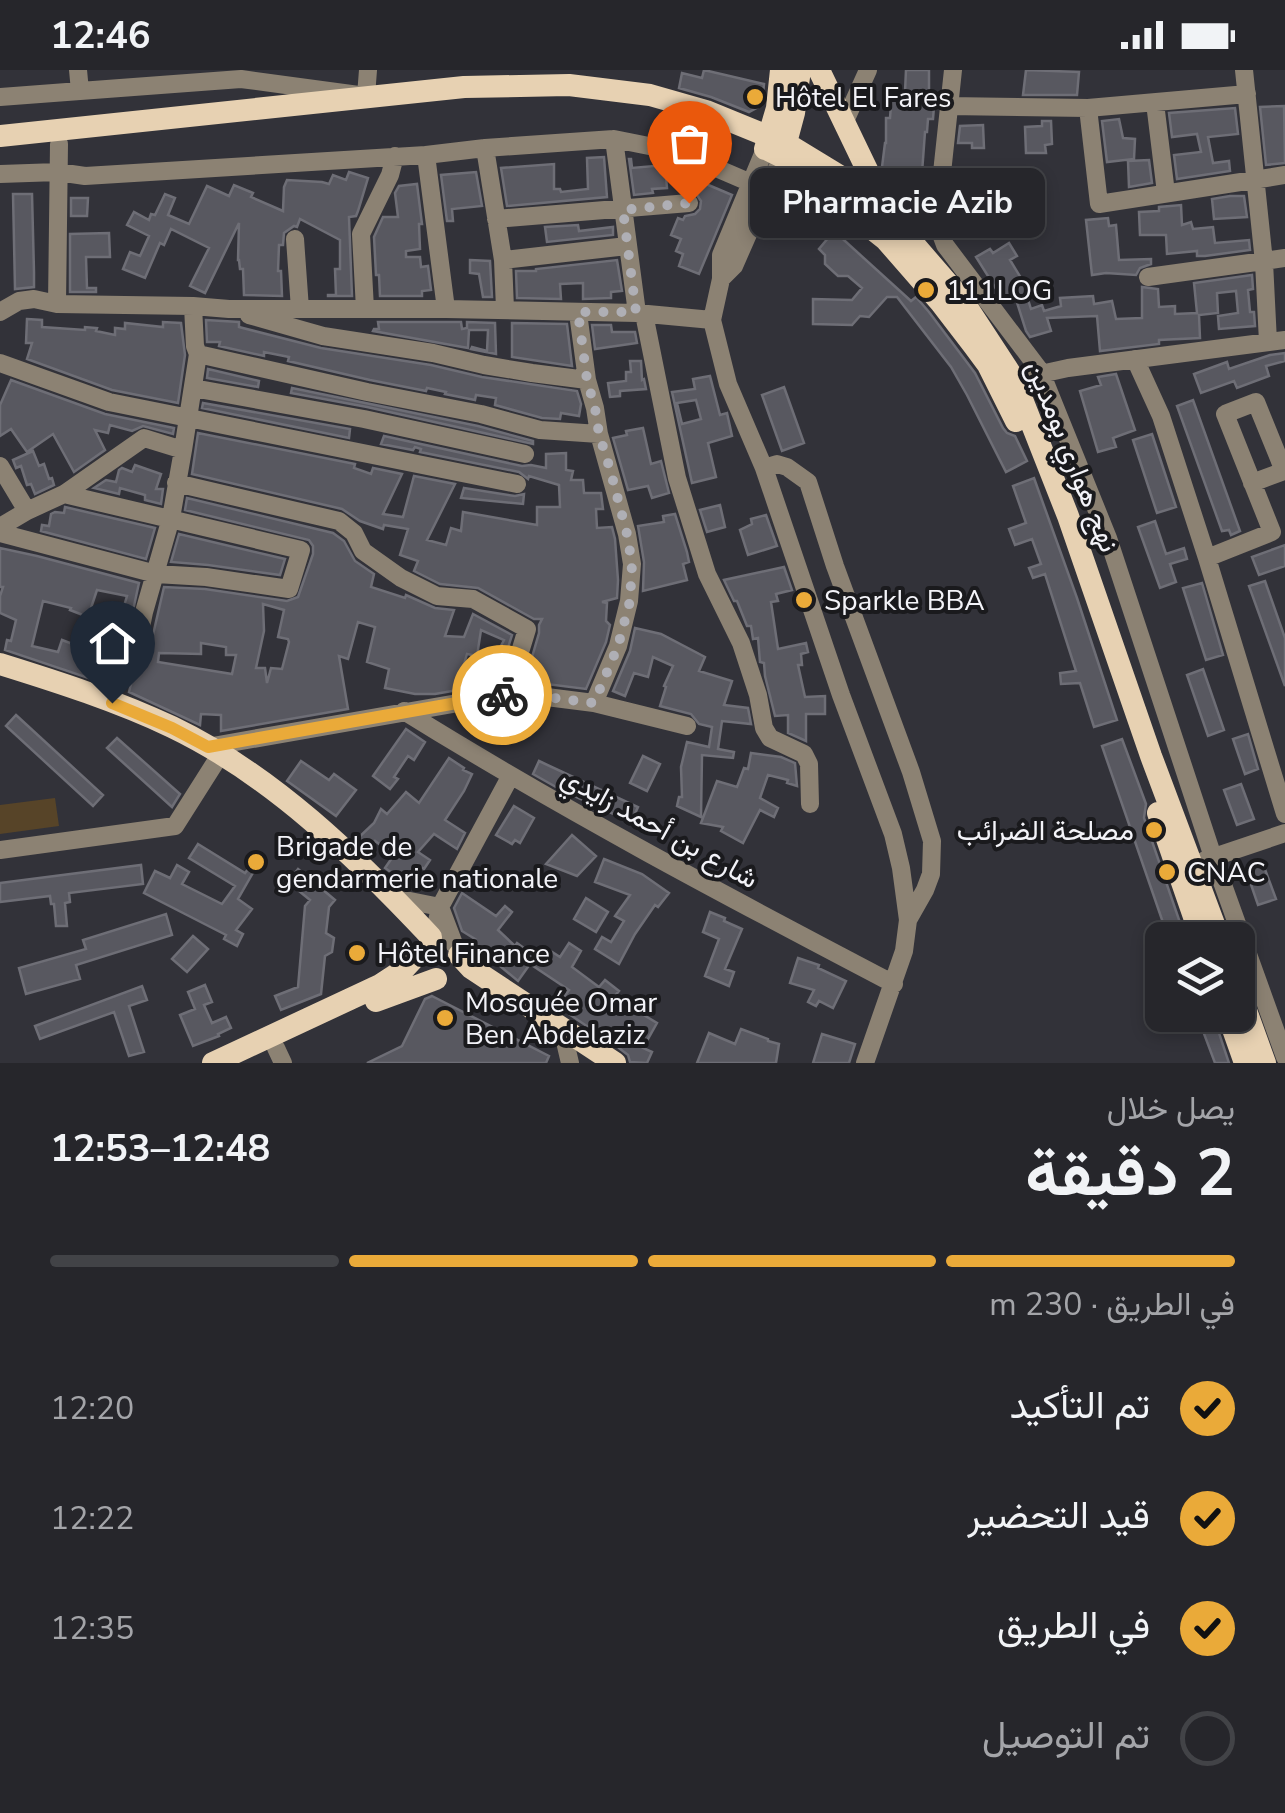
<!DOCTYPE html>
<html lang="ar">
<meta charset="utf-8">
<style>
:root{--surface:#26262b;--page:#2e2e33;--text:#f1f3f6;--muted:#a4a5a9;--line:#424347;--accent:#eaaa39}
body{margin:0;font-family:"Nunito Sans",Vazirmatn,sans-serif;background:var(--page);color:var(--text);direction:rtl;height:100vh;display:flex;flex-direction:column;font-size:38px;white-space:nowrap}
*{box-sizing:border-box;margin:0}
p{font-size:32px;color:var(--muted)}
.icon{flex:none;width:55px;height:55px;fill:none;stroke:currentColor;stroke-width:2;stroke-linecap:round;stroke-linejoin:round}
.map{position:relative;height:993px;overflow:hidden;direction:ltr}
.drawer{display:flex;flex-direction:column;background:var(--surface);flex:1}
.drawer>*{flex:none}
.fabs{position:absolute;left:1145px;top:852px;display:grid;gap:20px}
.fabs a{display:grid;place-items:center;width:110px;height:110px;border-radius:15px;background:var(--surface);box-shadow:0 5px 15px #0003,0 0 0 2px var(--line);font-size:50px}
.pin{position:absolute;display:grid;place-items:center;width:85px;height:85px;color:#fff;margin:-102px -42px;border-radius:50% 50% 50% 0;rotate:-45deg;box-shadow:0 0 10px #0007}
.pin .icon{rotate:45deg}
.courier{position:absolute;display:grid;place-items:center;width:100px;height:100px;margin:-50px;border:8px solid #eaaa39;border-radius:50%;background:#fff;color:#222;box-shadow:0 2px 12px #0007}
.bubble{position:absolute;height:70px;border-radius:15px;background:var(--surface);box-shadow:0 5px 15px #0003,0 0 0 2px var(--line);font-size:32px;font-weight:700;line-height:70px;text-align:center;direction:rtl}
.overview em{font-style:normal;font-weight:700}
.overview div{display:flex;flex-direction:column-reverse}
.overview{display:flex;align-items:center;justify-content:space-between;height:170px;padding:0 50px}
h1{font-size:65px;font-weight:700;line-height:75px}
.bar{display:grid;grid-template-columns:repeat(4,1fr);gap:15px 10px;align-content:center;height:120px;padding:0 50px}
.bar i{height:12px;border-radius:8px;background:var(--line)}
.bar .selected{background:var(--accent)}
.bar p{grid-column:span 4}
ol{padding:0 50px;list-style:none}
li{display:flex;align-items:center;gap:30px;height:110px}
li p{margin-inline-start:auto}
li .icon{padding:10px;border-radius:50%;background:var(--accent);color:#111;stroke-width:4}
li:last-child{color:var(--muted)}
li i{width:55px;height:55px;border:5px solid var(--line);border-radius:50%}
.status{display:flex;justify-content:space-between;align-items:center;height:70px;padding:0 50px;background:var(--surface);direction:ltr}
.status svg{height:28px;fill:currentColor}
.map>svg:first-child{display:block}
.green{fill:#574428}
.building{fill:#585860;stroke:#6e6e76;stroke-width:2.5;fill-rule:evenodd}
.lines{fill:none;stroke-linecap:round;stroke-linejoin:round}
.minor{stroke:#8c8273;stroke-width:18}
.major{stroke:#e7d1b2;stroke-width:22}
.done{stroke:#afafb5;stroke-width:10;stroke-dasharray:0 18}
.route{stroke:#eaaa39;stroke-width:12}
.poi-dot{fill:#eaaa39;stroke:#1a1a1d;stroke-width:4}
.labels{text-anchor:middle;stroke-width:8;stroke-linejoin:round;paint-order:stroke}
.poi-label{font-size:28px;fill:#f3f3f8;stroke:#1a1a1d;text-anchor:start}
.street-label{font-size:28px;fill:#f3f3f8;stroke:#1a1a1d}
</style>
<div class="status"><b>12:46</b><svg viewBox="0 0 49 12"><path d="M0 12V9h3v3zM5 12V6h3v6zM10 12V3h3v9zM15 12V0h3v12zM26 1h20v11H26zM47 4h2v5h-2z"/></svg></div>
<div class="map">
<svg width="1285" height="993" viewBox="0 0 1285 993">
<rect width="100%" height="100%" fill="#323239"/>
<!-- green -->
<path class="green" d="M55 728 59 756 0 764V735Z"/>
<!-- building -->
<path class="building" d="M704 0 764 14 762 35 749 42 711 27 679 18 682 3 702 8Z
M906 0H929V24H935L933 49H928L927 62H925L922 103H925L924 132 896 131 882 97 885 73H886V48H890L892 21 905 22Z
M1026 0 1079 2 1077 25H1023Z
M1284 36 1285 93 1266 95 1260 37Z
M1235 38 1238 64 1208 67 1213 93 1229 91 1230 101 1177 109 1174 85 1201 82 1197 64 1172 67 1169 43Z
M1119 49 1123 68 1135 69 1134 89 1107 92 1102 51Z
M1042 51H1051L1052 74 1045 75 1046 83H1026L1025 57 1042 56Z
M983 55 984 78H972V73H958L960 56Z
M604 87 607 127 507 136 501 98 554 94V119H560L561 122 588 119 587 88Z
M629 89H631L632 98 665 95 667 118 652 119 653 123 634 125Z
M1149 90 1152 113 1129 117 1128 91Z
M349 102 368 108 358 141 356 146 349 147 352 226H328V225H336L335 199H340V170L300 149 297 157 294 156 284 163 283 175H279L278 201H281L282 226 244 225 243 199H240L239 190H238L239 153 205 223 190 216 209 178 171 159 164 175 160 173 145 208 123 199 130 182 140 186 149 166 127 155 134 142 149 150 151 144 155 145 165 124 175 128 168 145 189 154 207 116 229 126 234 115 253 123 251 127 283 141 284 117 287 110 322 112 329 114 333 105 346 110Z
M476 102 482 136 452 139 453 151H447L441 105Z
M699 111 732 125 699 204 679 196 683 184 676 181 681 169 671 165 678 148 683 150 685 146 695 144 700 139 701 131 695 122Z
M417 114 422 154H419L420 179 406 181V187H420L421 197 428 196 431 220 422 221V226H380L379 205H376L374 167 383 147H398L395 123 399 116Z
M13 124H32L34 202V217L15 219Z
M1230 126H1244L1247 147 1214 149 1212 129Z
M71 128H88L87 146H71Z
M1181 135 1182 155 1191 152 1193 159 1213 157 1215 173 1249 170 1250 180 1205 186H1197V181L1167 184 1166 165H1140L1139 142 1159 141V137Z
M1108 148 1109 156 1116 155 1119 190 1151 189V194L1140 198 1136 205 1106 203 1092 205 1086 150Z
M578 155 579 161 613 157V165L547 172 545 157Z
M834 161 911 231 916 227 929 242 975 303 1003 358 1007 363 1015 366 1027 391 1006 402 967 325 951 297 897 227H887L869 247 860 246 852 255 813 254V229L852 230 862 218 848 206H838L825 194V185L819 179Z
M109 163 110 187H86L87 218H96V222H70V164Z
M1009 173 1017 186 1010 190 1029 221 1026 223 1031 239 1042 235 1044 241 1061 236 1060 228 1093 226 1094 234 1112 231 1116 249 1142 248V217L1158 219 1159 237 1175 236V244L1197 243 1194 213 1252 205 1253 219 1248 220 1250 242H1254L1255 256 1219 259 1218 246 1238 243 1236 221 1217 223 1218 243 1199 245 1200 268 1159 270V274L1100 281 1097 246 1047 248 1051 261 1030 267 1026 261 1014 223 1003 230 976 187 990 179 993 183Z
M470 190 490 191 492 227H483L479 204 470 203Z
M617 190 622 221 611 222V228L583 229V213L560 214 561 229 517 228 516 201H536V199Z
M27 249 42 250V257L85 260V257L97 258 96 261 115 265V258L125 259V253L163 257V252L181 253 185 285 178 333 112 320 27 289 32 273H26Z
M206 250 239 252V257L321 278 431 295 482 307 577 321 581 334 579 346 561 343 560 349 542 348 495 335 496 328 476 325 475 330 445 324 446 322 427 318 426 321 370 310 288 291 289 287 264 282V286L219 276 220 272H207Z
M378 252H461L462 259 467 258V252L495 253 496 284 471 279 472 277 487 281 488 260H469L468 278 373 261 374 259H379Z
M512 253 567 254 572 296 512 287Z
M592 255H611L612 262H635L637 273 595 279Z
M1285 283V291L1266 296 1269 306 1237 318 1234 311 1201 323 1194 304 1227 292 1229 299 1270 285Z
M630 291H641L642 310 644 309 646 319 620 321V326L610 327 608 313 626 311V302H631Z
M208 299 259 311 258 317 207 308Z
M1116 304 1135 360 1113 368 1116 377 1098 382 1080 321 1101 315 1098 307Z
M710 306 720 345 727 343 732 366 708 373 716 407 692 413 672 322 695 319 693 309ZM696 330 701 349 682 354 677 333Z
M11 310 105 344 174 358 173 364 143 356 132 361 110 355 108 363 95 360 105 380 74 402 53 364 27 382 11 359 0 366V335Z
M784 317 804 373 782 381 762 325Z
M292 318 478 356 533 371V374L367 337 291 323Z
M1193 330 1240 461 1231 465 1229 460 1222 461 1177 336Z
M203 333 350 359 349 368 202 338Z
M643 358 651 394 661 391 669 423 652 428 648 416 628 420 613 368 627 365 626 361Z
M198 363 355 394 354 398 371 404 373 398 402 404 383 444 403 447 414 406 455 414 427 470 446 475 451 458 461 461 463 442 537 455V437H560L559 415 529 406 528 409 519 402 420 382 421 379 415 377 413 380 381 374 384 366 522 396 531 395 546 398V384L566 383V400L573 401 571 410H583L584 423H601L603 439H596L597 458 612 457 615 469 618 510 617 528 602 532 607 533 606 551 610 555 606 572 586 619 530 612 536 596 530 594 539 563V555L542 549H534L478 518 440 514 414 501 418 491 400 485 408 459 384 455 383 459 360 451 342 439 192 404Z
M1152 364 1176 437 1157 443 1133 370Z
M33 381 39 396 44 394 49 409 52 408 54 415 35 424 31 414 27 415 21 396 16 398 13 390Z
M135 395 161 404 156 419H163L161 434 145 430V425L120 418 119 424 94 418 106 410 116 412 119 400 122 398 132 402Z
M1034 408 1077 528 1117 650 1094 657 1080 613 1061 614 1060 603 1076 601 1045 504 1033 508 1029 498 1041 494 1032 469 1015 475 1009 459 1026 453 1013 416Z
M464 418 515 426 524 424 523 434 461 428Z
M187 428 333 463 344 471 355 491 374 504 371 517 405 528 406 525 435 538 454 540 445 566 464 567 473 544 512 565 500 603 489 599 504 570 481 560 477 586 467 584 459 611 464 610V619L435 624H415L385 618 389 599 367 592 375 557 358 552 348 589 339 586 348 639 221 661V645L201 644 200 655 129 622 133 606 110 600 106 614 5 580 7 570 11 571 16 550 0 543V526L3 517H0V478L37 486 139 513 122 591 125 601 133 604 143 601 146 595 164 517 205 519 287 531 298 527 313 484V476L309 470 185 440ZM97 520 127 526 118 556 100 553V542H90L84 565 102 570 98 592 75 585 78 576 62 570 58 582 32 576 43 531 71 538 70 540 88 547ZM263 534 284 540 278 567 288 569 289 572 282 599 271 598 267 613 265 598H256L264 561ZM201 573 226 577V585H236L232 604 158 592 159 583 201 584Z
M720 435 725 457 707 462 700 440Z
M65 437 155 458 146 489 41 461 42 455 49 456 51 444 55 442 64 443Z
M675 444 687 482 689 492 683 494 687 510 643 521 644 492 638 456 664 452 663 446Z
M766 445 777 476 748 485 740 460 752 454 751 449Z
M1155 451 1166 484 1184 478 1187 489 1170 494 1176 512 1160 518 1138 457Z
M179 464 285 489 280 505 208 495 171 492Z
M1285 475V496L1259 505 1252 487Z
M784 497 792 520 776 524 778 531 771 532 778 579 806 573 808 582 801 584 802 595H798L805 627 825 626V644H806V671L788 663V645L775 646 765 606 764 593 760 592 758 568 753 569 751 556H747L737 531H734L724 510Z
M1265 511 1285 568V616L1249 516Z
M1202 513 1223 585 1206 590 1183 518Z
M635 558 661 564 705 587 699 601 732 611 724 635 748 638 751 654 722 651 718 679 734 682 733 688 702 685 701 747 677 736 679 727H682L681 697 687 672 709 677 712 657 699 654 691 644 660 636 666 617 664 616 673 596 653 587 648 607 634 603 625 626 613 621 630 581Z
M1203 599 1224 660 1208 666 1187 605Z
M16 645 103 725 93 736 6 656Z
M406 659 425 672 414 690 408 686 394 707 398 709 390 719 373 706Z
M1248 664 1258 699 1245 704 1233 669Z
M117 668 180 724 172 737 107 678Z
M1122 669 1146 734 1144 748 1186 870H1169L1102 676Z
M751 683 781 687 795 693 797 716 787 713 788 710 768 705 760 728 778 738 774 747 760 740 743 773 721 761 723 757 701 753 717 711 737 717 744 698 748 699Z
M643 686 660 694 647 721 630 713Z
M449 688 464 698 463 700 472 704 464 721 445 750 465 763 457 779 434 764 418 782 430 790 424 799 418 795 409 808 402 804 399 808 385 798 394 785 375 771 366 780 356 770 374 753 381 739 387 744 406 722 419 733Z
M301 691 329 710 334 704 356 720 336 746 287 711Z
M539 691 638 737 631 752 563 721 533 704Z
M1241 714 1254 749 1237 755 1224 720Z
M514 736 534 748 520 773 515 770 512 774 496 765Z
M572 765 596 786 577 806 546 794Z
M198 774 245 803 249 798 254 801 238 829 252 839 236 860 243 864 237 876 224 869 226 865 144 823 155 801 170 808 177 795 189 802 182 814 222 834 235 816 189 788Z
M604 789 642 804 669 823 658 837 655 835 635 864 619 894 595 879 602 867 611 872 624 851 615 846 630 825 595 812Z
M1263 794 1276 829 1258 835 1246 800Z
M141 795 143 814 69 823 70 832 65 833 67 856H56L54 834H51L50 826 0 832V813Z
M298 799 335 830 329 837 326 863 334 868 332 882 325 886 321 924 281 940 275 926 298 917 305 836 310 830 288 812Z
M462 823 496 846 505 836 512 842 498 860 515 876 517 873 539 889 546 878 560 887 569 873 581 881 572 897 599 917 605 910 619 921 614 927 657 953 643 978 652 982 647 993 630 992 628 985 619 978 621 973 605 963 603 967 557 936 569 920 530 894 518 911 500 896 503 892 490 879 481 886 470 874 475 869 462 861 454 838Z
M586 828 608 842 596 862 574 849Z
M710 842 725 848 724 851 742 859 725 899 734 902 729 916 705 906 719 869 703 862Z
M166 844 172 865 76 895 80 909 26 924 19 898 86 879 83 870Z
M193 866 208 879 187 902 172 889Z
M798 888 819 895 818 898 846 911 833 938 819 931 816 936 808 932 814 920 790 913Z
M205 915 212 932 204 935 212 953 226 947 231 958 218 964 219 966 193 976 180 945 195 939 188 922Z
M142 916 147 930 129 936 144 982 129 986 114 942 40 969 35 956Z
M432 926 549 986 546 993H367L402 976 425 929Z
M1197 945H1213L1229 993H1215Z
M741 959 768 969V971L779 974 776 993H697L709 963 735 974Z
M822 964 855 974 849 993H813Z"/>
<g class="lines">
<!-- minor -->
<path class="minor" d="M953 0 939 131 938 156 945 175 1041 302 1051 327 1108 468 1213 787 1285 987
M1244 0 1264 192 1268 272
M80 21 241 9 366 26 368 0
M0 27 80 21 78 0
M1155 33 1166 123
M948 36 1088 38 1247 24
M1088 38 1099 134 1285 105
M845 51 868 0
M614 69 637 243
M485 78 503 190 505 239
M765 79 721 185V209L712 250 728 314 764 398 841 625 893 764 901 798 908 850 904 881 865 993
M426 85 446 239
M0 104 58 102 85 106 426 85 485 78 614 69 679 82 751 113
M496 149 689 133
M295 169 300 239
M503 190 627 176
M1148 207 1285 188
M721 209 734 196 782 87
M57 234 59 74
M365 239 361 164 390 105 395 86
M0 242 19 231 34 229 57 234 193 236 229 239H446L637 243 712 250
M578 243 587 310 595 338 599 364 627 464 632 494 629 531 618 576 594 633
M644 244 677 408 707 504 741 573 758 625 764 658 770 668 804 684 809 694 810 734
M249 245 323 266 433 283 484 295 532 303 587 310
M198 284 367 322 481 344 540 360 599 364
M1135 289 1161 346 1207 488 1285 744
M0 293 109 332 517 414
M1004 312 1068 298 1285 270
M193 318 364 349 525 384
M183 380 198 284 195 276 193 236
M0 396 27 441
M764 398 777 394 787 397 808 412 835 496 911 702 932 771 931 804 925 820 908 850
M176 413 339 451 354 463 363 481 401 508 437 526 473 529 527 559 516 595 515 623
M0 457 27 441 64 424 144 368 183 380 171 448 144 542 134 592
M0 463 156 504 206 507 289 519 301 480 64 424
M1207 488 1272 462 1225 344 1256 332 1284 401 1252 413
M404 641C563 740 728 827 894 914
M207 677 515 623 594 633 687 656
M0 780 175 756 220 685
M1205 790 1285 763
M395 828 440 837
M440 837 454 874
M434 866 440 837 510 707
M566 976 570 993
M276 978 283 993"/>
<!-- major -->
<path class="major" d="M819 0 871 108 881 136
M0 66 464 17 569 15 650 25 706 41 787 74 851 113 881 136 963 231 1014 309 1068 446 1151 686 1220 870
M765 79 777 38 781 0
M768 80 782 87 886 170 941 233 974 276 988 295 1016 351
M783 84 794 43 800 0
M0 594C58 612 117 631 172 657 272 705 356 787 431 867
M1158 743 1202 870
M459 885 471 898 615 993
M1238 918 1265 993
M376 931 436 909
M1228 945 1245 993
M213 993 380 915 403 900 416 886"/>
</g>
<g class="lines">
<!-- done -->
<path class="done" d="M502 625 515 623 594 633 618 576 630 531 632 494 627 464 610 399 599 364 595 338 587 310 578 242H636L623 140 689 133"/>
<!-- route -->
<path class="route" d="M112 633 172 658 208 677 502 625"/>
</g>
<!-- markers -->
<g class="poi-dot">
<circle cx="755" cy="27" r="10"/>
<circle cx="926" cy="220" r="10"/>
<circle cx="804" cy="530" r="10"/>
<circle cx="1154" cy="760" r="10"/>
<circle cx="256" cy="792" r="10"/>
<circle cx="1167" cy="802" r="10"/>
<circle cx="357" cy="883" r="10"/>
<circle cx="445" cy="948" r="10"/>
</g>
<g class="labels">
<!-- poi labels -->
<g class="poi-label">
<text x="775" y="37">Hôtel El Fares</text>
<text x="946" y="230">111LOG</text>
<text x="824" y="540">Sparkle BBA</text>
<text x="1134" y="770" text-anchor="end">مصلحة الضرائب</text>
<text x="276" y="786">Brigade de<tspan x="276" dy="32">gendarmerie nationale</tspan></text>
<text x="1187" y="812">CNAC</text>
<text x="377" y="893">Hôtel Finance</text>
<text x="465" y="942">Mosquée Omar<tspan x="465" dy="32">Ben Abdelaziz</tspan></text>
</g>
<!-- street labels -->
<g class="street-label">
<text transform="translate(1073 386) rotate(68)" y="10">نهج هواري بومدين</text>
<text transform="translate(660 757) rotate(29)" y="10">شارع بن أحمد زايدي</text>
</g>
</g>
</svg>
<div class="fabs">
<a><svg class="icon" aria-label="layers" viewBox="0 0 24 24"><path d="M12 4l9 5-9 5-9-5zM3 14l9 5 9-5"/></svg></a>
</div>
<div class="pin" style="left:689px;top:133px;background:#ea580c"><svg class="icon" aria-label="bag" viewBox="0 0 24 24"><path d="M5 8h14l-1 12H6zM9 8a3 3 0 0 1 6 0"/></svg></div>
<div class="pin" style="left:112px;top:633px;background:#1f2937"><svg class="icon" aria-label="home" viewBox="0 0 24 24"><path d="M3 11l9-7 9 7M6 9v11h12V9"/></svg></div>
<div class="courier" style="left:502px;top:625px"><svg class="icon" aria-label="bike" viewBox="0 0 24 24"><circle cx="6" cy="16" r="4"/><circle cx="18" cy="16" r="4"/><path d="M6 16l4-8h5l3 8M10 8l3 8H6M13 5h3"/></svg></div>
<div class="bubble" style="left:750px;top:98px;width:295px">Pharmacie Azib</div>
</div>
<section class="drawer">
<div class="overview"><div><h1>2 دقيقة</h1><p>يصل خلال</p></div><em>12:48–12:53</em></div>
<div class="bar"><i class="selected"></i><i class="selected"></i><i class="selected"></i><i></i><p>في الطريق · 230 m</p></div>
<ol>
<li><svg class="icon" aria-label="check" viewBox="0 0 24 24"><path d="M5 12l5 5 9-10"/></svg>تم التأكيد<p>12:20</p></li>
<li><svg class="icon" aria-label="check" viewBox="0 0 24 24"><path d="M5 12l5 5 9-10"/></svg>قيد التحضير<p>12:22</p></li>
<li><svg class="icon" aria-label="check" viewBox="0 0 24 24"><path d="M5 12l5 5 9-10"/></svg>في الطريق<p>12:35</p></li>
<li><i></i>تم التوصيل</li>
</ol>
</section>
